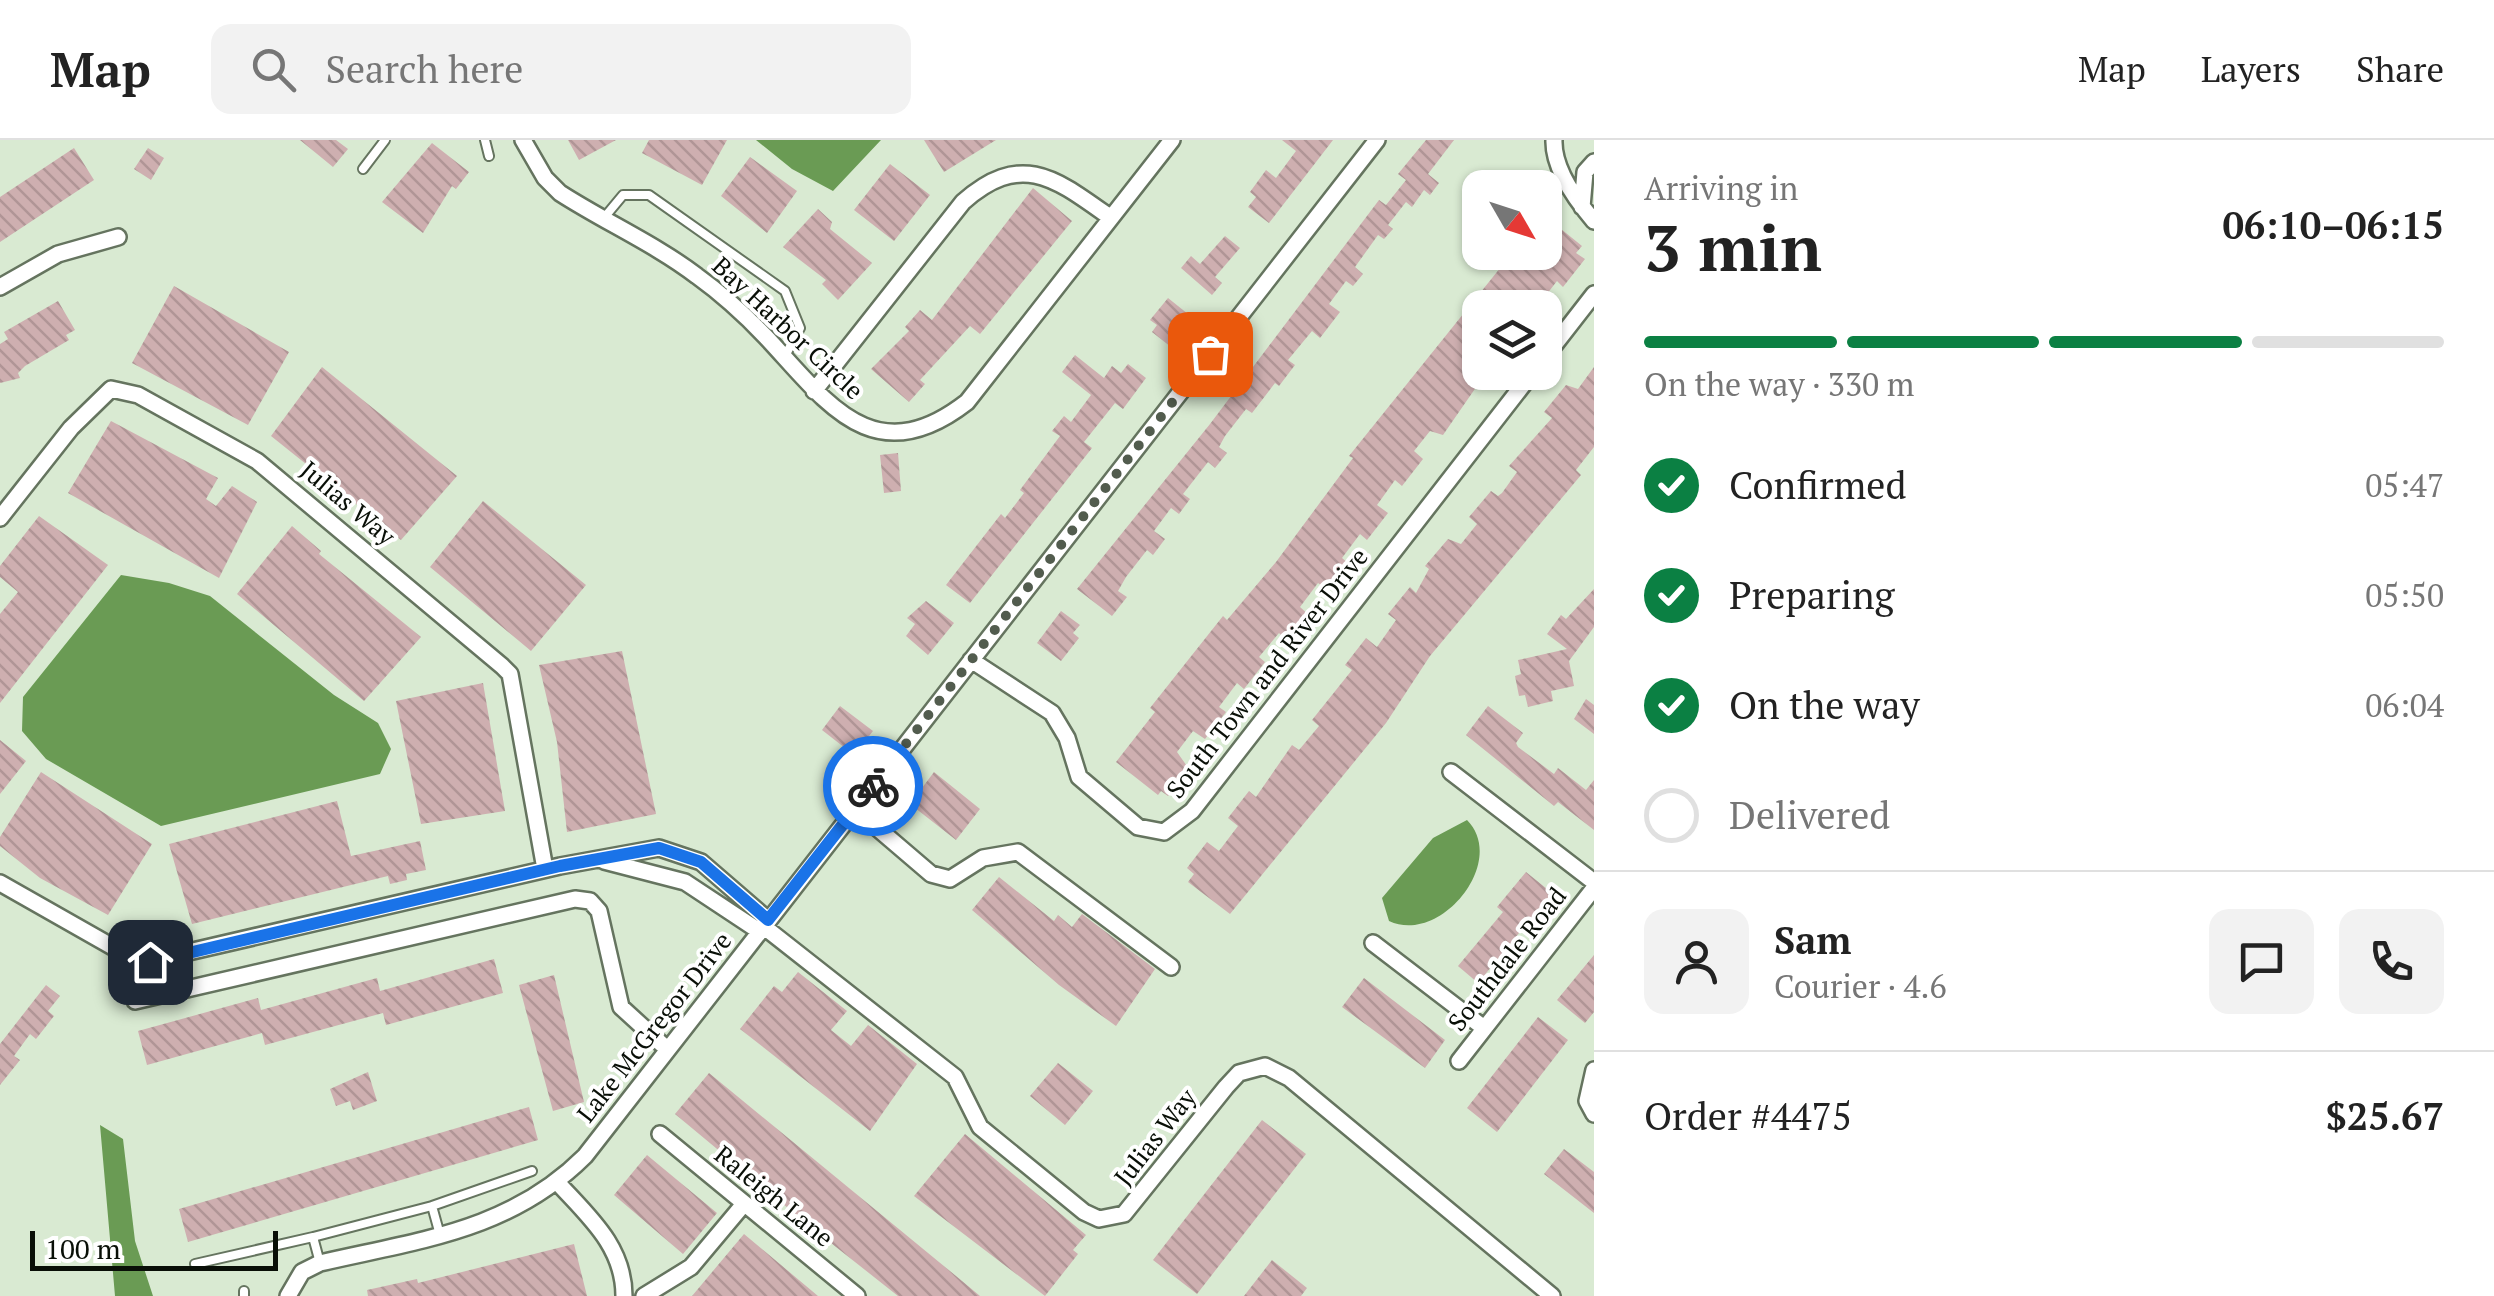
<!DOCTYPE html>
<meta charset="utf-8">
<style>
:root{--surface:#fff;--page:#f2f2f2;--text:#222;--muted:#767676;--line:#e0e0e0;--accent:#0b8043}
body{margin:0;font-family:"PT Serif",serif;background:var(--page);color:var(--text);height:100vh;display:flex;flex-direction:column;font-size:38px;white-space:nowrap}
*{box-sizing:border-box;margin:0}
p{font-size:32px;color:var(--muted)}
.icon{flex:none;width:55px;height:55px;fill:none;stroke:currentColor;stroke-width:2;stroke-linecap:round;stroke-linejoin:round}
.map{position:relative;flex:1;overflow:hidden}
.sheet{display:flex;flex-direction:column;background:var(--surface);width:900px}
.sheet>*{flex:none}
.needle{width:65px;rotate:129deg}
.buttons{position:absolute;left:1462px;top:30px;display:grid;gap:20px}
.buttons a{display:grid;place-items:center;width:100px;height:100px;border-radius:20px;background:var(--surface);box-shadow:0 2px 8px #0004;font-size:50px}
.scale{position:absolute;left:30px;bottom:25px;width:248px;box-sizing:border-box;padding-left:10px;border:5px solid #090f07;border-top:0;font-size:28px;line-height:35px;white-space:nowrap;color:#090f07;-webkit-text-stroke:8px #fff;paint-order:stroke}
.pin{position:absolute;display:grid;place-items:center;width:85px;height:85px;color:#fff;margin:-42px;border-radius:20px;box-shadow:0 5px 15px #0006}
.courier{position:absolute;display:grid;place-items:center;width:100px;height:100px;margin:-50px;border:8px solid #1a73e8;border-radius:50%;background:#fff;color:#222;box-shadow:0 2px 12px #0007}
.headline em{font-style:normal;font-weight:600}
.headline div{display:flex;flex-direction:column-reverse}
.headline{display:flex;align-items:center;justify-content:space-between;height:170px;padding:0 50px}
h1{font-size:65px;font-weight:600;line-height:75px}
.bar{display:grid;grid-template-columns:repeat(4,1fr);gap:15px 10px;align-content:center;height:120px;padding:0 50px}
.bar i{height:12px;border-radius:8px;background:var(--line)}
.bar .active{background:var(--accent)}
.bar p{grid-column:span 4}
.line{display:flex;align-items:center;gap:25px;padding:0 50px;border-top:2px solid var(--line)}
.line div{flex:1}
.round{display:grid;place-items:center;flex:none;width:105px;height:105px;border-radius:20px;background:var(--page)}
ol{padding:0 50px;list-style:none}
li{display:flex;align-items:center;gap:30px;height:110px}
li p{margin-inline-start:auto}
li .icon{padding:10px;border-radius:50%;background:var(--accent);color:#fff;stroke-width:4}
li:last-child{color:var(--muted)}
li i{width:55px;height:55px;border:5px solid var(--line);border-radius:50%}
header{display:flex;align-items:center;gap:60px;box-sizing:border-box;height:140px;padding:0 50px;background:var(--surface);border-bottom:2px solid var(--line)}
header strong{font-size:48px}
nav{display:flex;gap:55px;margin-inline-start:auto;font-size:35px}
.search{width:700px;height:90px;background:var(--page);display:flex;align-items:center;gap:25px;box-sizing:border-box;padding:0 35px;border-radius:20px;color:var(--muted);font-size:38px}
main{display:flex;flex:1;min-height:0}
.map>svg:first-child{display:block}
.water{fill:#6a9b54}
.building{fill:url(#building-back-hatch)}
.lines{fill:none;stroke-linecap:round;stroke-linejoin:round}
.service-casing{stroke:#65745f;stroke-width:12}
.minor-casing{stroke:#65745f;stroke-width:20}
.service{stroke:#fff;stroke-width:8}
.minor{stroke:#fff;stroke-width:15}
.done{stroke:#525c4e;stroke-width:10;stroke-dasharray:0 18}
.route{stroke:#1a73e8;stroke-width:12}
.labels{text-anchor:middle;stroke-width:8;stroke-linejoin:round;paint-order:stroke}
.street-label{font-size:25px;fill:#090f07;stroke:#fff}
</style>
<header>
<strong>Map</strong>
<div class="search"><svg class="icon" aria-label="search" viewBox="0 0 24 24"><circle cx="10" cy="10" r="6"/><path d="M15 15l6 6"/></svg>Search here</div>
<nav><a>Map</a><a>Layers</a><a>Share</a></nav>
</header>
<main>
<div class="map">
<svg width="1594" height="1156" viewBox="0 0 1594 1156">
<defs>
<pattern id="building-back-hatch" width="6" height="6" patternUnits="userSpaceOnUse" patternTransform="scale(2.5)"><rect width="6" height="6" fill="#ceafb0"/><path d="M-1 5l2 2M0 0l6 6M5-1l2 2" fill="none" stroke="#b09596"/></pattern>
</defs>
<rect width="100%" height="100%" fill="#d9ead2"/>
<!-- water -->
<path class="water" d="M756 0H881L833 51 792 29Z
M121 435 169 443 210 456 334 555 378 583 391 609 380 634 161 686 46 619 22 591 23 557Z
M1467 680C1508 721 1441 805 1389 781L1382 758 1433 698Z
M100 985 123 999 135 1101 153 1156H115Z"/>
<!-- building -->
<path class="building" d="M300 0H336L348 9 333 27Z
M568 0H616L579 20Z
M649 0H727L702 45 642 13Z
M924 0H996L944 32Z
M1282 0H1333L1269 83 1248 67 1256 57 1250 52 1266 30 1276 38 1296 11Z
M1426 0H1454L1428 34 1439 43 1430 55 1424 50 1412 67 1406 62 1388 85 1393 89 1384 99 1378 95 1355 127 1363 134 1353 146 1346 141 1329 164 1340 172 1320 198 1312 191 1288 220 1295 225 1279 246 1275 243 1252 273 1246 269 1225 296 1219 307 1227 313 1215 328 1208 322 1183 354 1190 359 1179 374 1171 368 1154 391 1165 399 1153 415 1147 410 1126 437 1118 451 1127 457 1112 476 1077 449 1210 284 1379 60 1386 65 1406 40 1398 34Z
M432 3 469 32 456 49 452 46 423 93 382 62Z
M74 8 94 40 0 102V57Z
M148 8 164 18 151 40 134 29Z
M750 17 797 51 767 93 721 56Z
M890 24 930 55 894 101 854 70Z
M1033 48 1072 81 980 194 970 186 920 240 925 244 909 262 871 229 909 191 905 187 920 170 932 180Z
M818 69 832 82 830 89 872 123 838 160 822 144 826 140 783 107Z
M1545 76 1582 106 1576 113 1585 119 1563 147 1557 141 1536 168H1480V232H1498L1485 248 1479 243 1443 295 1430 291 1414 311 1423 319 1402 346 1395 340 1377 365 1388 373 1367 400 1360 394 1342 418 1348 423 1328 450 1318 443 1300 467 1309 475 1287 501 1279 493 1259 517 1265 522 1244 549 1237 543 1219 567 1226 572 1205 599 1193 591 1177 612 1189 629 1168 656 1161 651 1158 655 1116 622 1155 572 1150 568 1223 476 1227 480 1276 422 1353 318 1349 316 1513 112H1545Z
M1225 96 1240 108 1215 137 1222 143 1212 155 1181 128 1191 116 1200 124Z
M174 146 289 212 248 285 132 223Z
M1168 158 1193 178 1171 207 1152 192 1157 185 1150 180Z
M58 161 75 190 66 195 69 200 25 226 18 233 20 238 0 243V204L8 199 4 192Z
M1075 215 1104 238 1112 226 1121 233 1128 224 1146 238 1123 269 1115 263 1084 302 1092 308 970 463 946 445 1001 374 1005 378 1024 353 1020 350 1060 296 1052 291 1064 276 1071 282 1091 255 1062 232Z
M322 227 457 336 401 400 271 296Z
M1594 227V307L1576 330 1581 335 1430 516 1386 583 1230 774 1188 742 1194 734 1187 728 1207 702 1219 711 1238 686 1228 678 1249 651 1256 657 1292 605 1299 610 1319 586 1312 580 1352 530 1345 525 1366 498 1377 507 1396 480 1388 474 1410 447 1416 453 1429 429 1425 426 1448 399 1461 404 1477 384 1469 377 1491 351 1498 356 1502 353 1517 332 1509 326 1552 278 1544 272 1566 245 1578 249Z
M111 281 218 338 206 359 216 366 232 346 257 362 219 438 68 353Z
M898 313 901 351 884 353 880 315Z
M483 361 586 445 531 511 430 427Z
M39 376 108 425 0 563V474L18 452 0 437V426Z
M292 386 321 411 319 414 421 497 364 561 237 454Z
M1594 449V487L1569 521 1574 546 1551 551 1553 561 1528 567 1525 555 1519 556 1515 536 1521 534 1518 520 1567 509 1547 494 1561 475 1566 479Z
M926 461 954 483 928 515 906 496 915 484 907 478Z
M1061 471 1080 485 1073 493 1079 498 1061 521 1037 503Z
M622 511 656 674 567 692 557 602 539 525Z
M483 543 505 671 421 684 396 561Z
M1586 559 1594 565V594L1574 579Z
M840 566 873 591 854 615 822 590Z
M1488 566 1523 593 1516 603 1518 607 1554 634 1558 628 1586 650 1594 640V690L1558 662 1554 666 1466 595Z
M0 600 26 621 0 654Z
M41 632 152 704 108 775 40 738 0 706V697Z
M934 632 980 669 956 700 910 664Z
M337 661 351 716 420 701 426 730 406 734 407 740 390 744 388 736 192 784 169 704Z
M1526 732 1552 753 1478 843 1458 826 1503 772 1497 767Z
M999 737 1054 781 1058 775 1072 787 1082 774 1155 829 1116 886 1059 845 972 770Z
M1594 815V872L1585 883 1557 860Z
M494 819 503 853 386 885 383 873 265 905 262 893 147 925 138 891 258 858 261 870 377 838 380 851Z
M798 832 847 871 831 890 851 906 868 885 917 924 870 991 740 889 774 846 782 852Z
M554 835 584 962 553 971 519 845Z
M1364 838 1445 900 1425 928 1342 867Z
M46 845 60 856 48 871 54 876 36 899 30 894 14 916 20 920 0 945V904Z
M1538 877 1568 900 1497 992 1467 968Z
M1058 923 1093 951 1065 985 1030 956Z
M368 932 377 961 353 970 350 961 336 966 330 949Z
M709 933 956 1136 980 1156H898L812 1088 675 974Z
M529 967 538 1000 188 1102 179 1069Z
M1262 980 1306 1014 1197 1154 1153 1120Z
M965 994 1086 1095 1073 1110 1078 1114 1045 1156 914 1056Z
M1564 1009 1594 1032V1073L1544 1034Z
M647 1015 717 1073 683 1114 614 1055Z
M744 1094 818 1156H692Z
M574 1104 587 1156H368L367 1150 417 1139 418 1143Z
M1272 1120 1307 1148 1301 1156H1244Z"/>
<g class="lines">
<!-- service casing -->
<g class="service-casing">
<path id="service" d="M485 0 489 16
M363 29 385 0
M603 79 623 55H649L785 151 800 188 785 216
M432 1066 532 1031
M313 1097 432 1066 440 1095
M195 1124 313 1097 320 1123
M244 1151V1156"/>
</g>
<!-- minor casing -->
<g class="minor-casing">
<path id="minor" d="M523 0 545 38 560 53C605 82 655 104 697 136 722 154 745 175 766 197 826 261 873 335 967 262L1172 0
M1554 0C1553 28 1576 60 1594 81
M1582 67 1585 32 1594 22
M0 147 58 114 118 97
M1545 217 1594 154
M814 251 963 62C1022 10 1056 39 1111 78
M0 378 71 288 111 249 138 255 257 321 502 526 510 534 545 729
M971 520 1052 573 1067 598 1079 637 1138 687 1164 692 1192 671 1533 232
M1451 632 1594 742
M855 669 931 734 950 739 983 718 1018 712 1171 827
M604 721 685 742 759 791
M0 743 141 823 560 726 659 708 701 722 768 780
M763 786 955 937 980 987 1084 1072 1099 1079 1124 1074 1226 947 1239 933 1265 926 1289 938 1552 1156
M1373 803 1484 888
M135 861 575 759 590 761 599 771 621 867 667 909
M1459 921 1594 748
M1594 930 1587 961 1594 974
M660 994 857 1156
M557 1042C588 1076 624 1106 624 1156
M288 1156 302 1132 320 1123C419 1100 510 1091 585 1016L1377 0
M644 1156 691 1127 743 1065"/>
</g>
<!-- service -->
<use href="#service" class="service"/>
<!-- minor -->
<use href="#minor" class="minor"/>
</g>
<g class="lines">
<!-- done -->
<path class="done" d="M873 646 1210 214"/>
<!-- route -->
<path class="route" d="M150 822 560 726 659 708 701 722 768 780 873 646"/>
</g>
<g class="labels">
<!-- street labels -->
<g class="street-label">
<text transform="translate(788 188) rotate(43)" y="9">Bay Harbor Circle</text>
<text transform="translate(348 363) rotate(40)" y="9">Julias Way</text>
<text transform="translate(1267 533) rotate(-52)" y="9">South Town and River Drive</text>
<text transform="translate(1507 819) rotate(-52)" y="9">Southdale Road</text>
<text transform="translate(654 887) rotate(-52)" y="9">Lake McGregor Drive</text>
<text transform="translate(1155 997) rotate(-52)" y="9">Julias Way</text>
<text transform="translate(774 1056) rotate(39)" y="9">Raleigh Lane</text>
</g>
</g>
</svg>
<div class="buttons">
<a><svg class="needle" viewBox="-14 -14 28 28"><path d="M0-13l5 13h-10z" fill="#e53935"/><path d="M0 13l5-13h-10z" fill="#767676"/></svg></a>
<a><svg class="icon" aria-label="layers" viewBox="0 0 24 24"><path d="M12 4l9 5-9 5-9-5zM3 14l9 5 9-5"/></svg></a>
</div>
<div class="scale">100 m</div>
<div class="pin" style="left:1210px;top:214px;background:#ea580c"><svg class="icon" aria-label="bag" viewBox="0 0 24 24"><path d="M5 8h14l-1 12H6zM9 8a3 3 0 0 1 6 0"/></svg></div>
<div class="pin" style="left:150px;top:822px;background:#1f2937"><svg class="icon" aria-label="home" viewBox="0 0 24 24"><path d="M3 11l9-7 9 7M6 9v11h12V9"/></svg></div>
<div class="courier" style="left:873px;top:646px"><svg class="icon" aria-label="bike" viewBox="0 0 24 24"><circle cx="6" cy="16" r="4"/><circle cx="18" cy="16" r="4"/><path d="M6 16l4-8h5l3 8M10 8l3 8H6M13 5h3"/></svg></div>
</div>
<section class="sheet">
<div class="headline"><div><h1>3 min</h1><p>Arriving in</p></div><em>06:10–06:15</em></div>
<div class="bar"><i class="active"></i><i class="active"></i><i class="active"></i><i></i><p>On the way · 330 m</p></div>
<ol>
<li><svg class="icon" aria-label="check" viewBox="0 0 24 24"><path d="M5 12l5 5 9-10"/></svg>Confirmed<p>05:47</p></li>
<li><svg class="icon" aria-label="check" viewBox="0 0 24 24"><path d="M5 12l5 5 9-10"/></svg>Preparing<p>05:50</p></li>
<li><svg class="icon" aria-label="check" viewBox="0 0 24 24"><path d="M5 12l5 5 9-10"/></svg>On the way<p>06:04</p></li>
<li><i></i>Delivered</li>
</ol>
<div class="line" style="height:180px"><a class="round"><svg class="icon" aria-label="person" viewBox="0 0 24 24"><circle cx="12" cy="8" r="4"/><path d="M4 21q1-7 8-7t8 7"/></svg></a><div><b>Sam</b><p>Courier · 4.6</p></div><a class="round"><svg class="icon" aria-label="chat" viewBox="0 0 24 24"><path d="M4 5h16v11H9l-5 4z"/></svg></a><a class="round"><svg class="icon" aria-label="phone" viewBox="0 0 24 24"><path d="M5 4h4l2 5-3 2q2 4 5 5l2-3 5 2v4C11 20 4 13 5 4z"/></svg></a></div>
<div class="line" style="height:130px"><div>Order #4475</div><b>$25.67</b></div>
</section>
</main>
